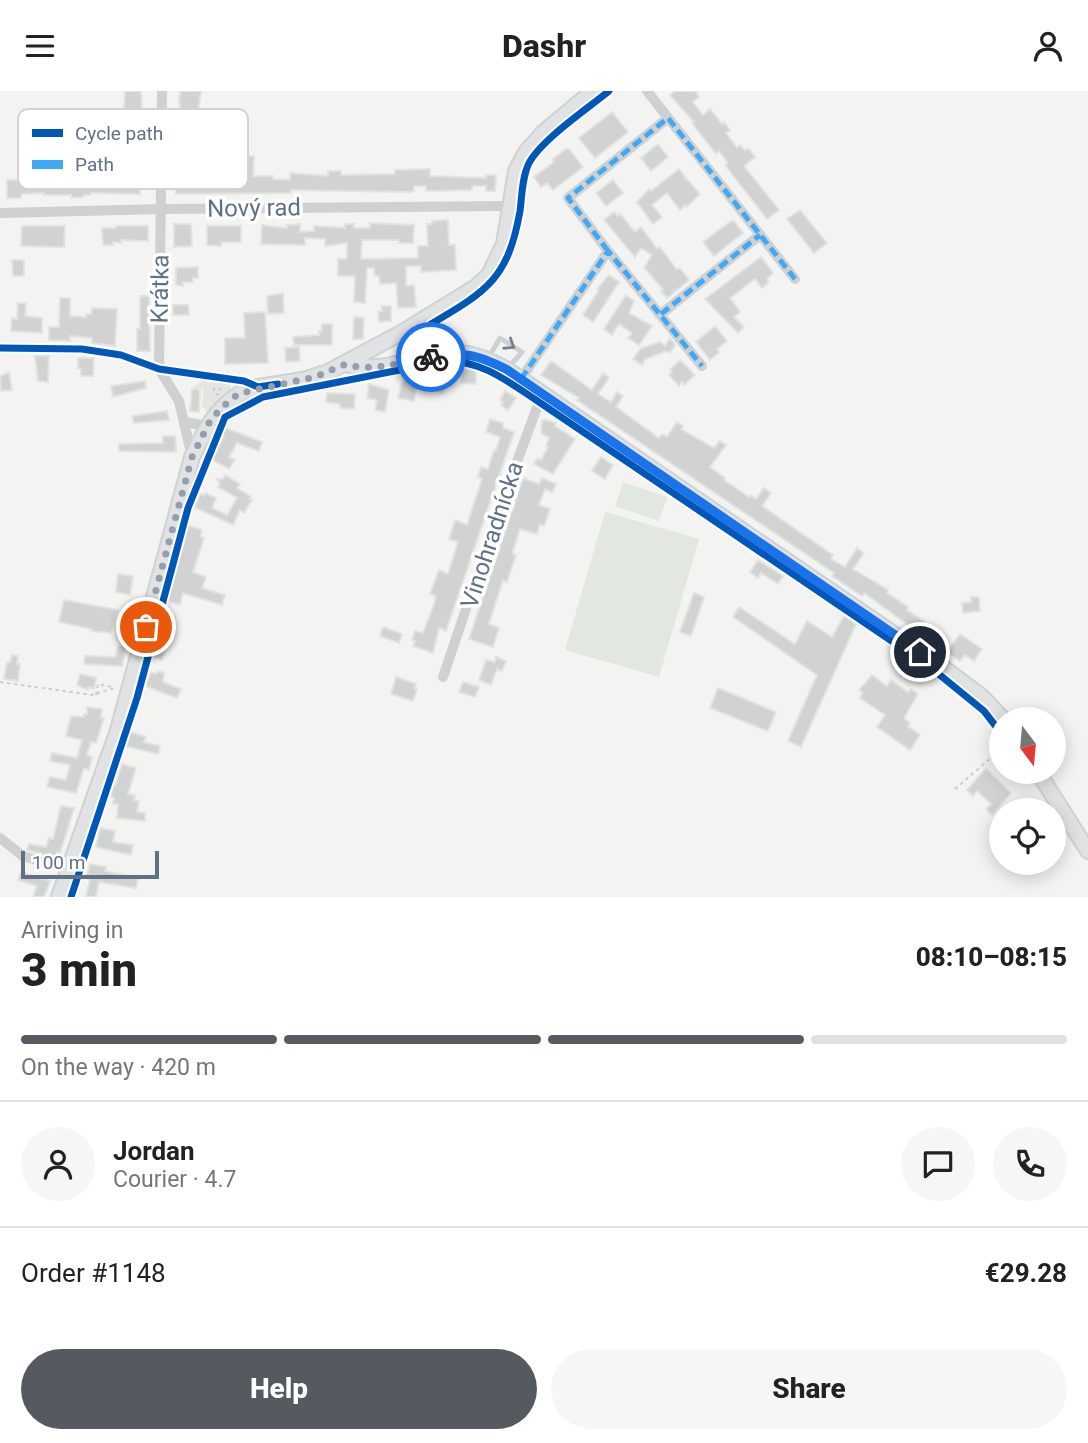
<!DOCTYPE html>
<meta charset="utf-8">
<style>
:root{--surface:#fff;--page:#f6f6f6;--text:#222;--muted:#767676;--line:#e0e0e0;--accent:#555a60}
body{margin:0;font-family:Roboto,sans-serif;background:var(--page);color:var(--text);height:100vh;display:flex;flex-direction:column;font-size:26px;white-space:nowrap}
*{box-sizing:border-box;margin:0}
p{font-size:23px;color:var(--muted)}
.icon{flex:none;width:38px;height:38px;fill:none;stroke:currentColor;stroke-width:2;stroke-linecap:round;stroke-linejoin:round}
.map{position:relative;height:806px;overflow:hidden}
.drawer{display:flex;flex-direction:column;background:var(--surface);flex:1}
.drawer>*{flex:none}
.needle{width:46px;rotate:164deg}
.buttons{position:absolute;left:989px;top:616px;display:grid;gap:14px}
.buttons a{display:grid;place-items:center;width:77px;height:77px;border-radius:50%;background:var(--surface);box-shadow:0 4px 18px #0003;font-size:35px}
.scale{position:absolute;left:21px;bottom:18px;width:138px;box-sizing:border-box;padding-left:7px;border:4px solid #617185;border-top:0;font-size:19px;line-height:24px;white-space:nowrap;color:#617185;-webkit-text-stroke:5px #fff;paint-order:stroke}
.pin{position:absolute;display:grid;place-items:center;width:60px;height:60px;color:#fff;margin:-30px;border:4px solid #fff;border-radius:50%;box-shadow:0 2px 7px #0007}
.courier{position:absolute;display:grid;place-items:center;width:70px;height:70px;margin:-35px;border:5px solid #1a73e8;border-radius:50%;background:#fff;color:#222;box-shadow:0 2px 9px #0007}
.headline em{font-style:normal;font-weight:800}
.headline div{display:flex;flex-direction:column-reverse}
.headline{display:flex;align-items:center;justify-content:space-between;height:119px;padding:0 21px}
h1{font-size:46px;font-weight:800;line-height:52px}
.bar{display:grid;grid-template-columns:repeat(4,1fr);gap:10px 7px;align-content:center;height:84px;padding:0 21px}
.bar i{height:9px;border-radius:5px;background:var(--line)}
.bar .active{background:var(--accent)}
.bar p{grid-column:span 4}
.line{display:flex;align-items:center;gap:18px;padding:0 21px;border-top:2px solid var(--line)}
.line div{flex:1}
.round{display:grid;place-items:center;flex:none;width:74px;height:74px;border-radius:37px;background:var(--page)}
.button{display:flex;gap:14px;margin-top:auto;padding:14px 21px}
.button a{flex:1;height:80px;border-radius:42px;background:var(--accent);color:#fff;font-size:28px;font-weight:800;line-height:80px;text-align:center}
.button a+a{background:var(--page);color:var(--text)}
header{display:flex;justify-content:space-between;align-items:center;height:91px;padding:0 21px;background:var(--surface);font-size:32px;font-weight:800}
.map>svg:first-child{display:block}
.green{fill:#e2e7df}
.building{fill:#d1d2d2;stroke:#e2e3e1;stroke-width:2}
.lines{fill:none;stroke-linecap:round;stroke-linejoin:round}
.secondary-casing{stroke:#cfd2d3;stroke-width:18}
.path{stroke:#cdcdcd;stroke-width:2;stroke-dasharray:3.5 3.5;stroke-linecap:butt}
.lane{stroke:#cfd0d1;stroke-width:5}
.street{stroke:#cfd0d1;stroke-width:10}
.secondary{stroke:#e1e2e3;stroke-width:14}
.quiet{stroke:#3fa9f5;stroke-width:5;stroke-dasharray:10 5;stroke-linecap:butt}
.cycleway-casing{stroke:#fff;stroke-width:11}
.cycleway{stroke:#0057b8;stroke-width:7}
.oneway{stroke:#727f90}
.done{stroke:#949fab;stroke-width:7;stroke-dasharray:0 12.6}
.route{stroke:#1a73e8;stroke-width:9}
.labels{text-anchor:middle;stroke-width:7;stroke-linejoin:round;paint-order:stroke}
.street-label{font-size:24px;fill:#617185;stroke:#fff}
.key{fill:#fff;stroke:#d0d4da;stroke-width:2}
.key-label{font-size:19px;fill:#617185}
</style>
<header><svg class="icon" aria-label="menu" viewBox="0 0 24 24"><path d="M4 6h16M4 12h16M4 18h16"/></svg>Dashr<svg class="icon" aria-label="person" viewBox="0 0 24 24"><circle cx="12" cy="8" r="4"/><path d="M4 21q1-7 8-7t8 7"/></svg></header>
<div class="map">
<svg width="1088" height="806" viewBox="0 0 1088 806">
<rect width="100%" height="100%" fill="#f3f4f1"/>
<!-- green -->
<path class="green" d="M202 290 230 293 231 299 206 323 205 317H202L203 298 192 296Z
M623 391 667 406 659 430 615 415Z
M605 421 699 448 659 586 565 559Z"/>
<!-- building -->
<path class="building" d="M125 0H141L143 36 122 34 121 22 124 18Z
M180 0H201L198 20H180L179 5H180Z
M676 0H695L699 6 693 11 703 24 710 18 722 33 724 31 730 39 726 42 737 57 740 54 744 59 749 58 755 66 744 75 779 119 767 128 725 74 728 72 719 60 716 63 692 32 694 31 670 4Z
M612 21 628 41 595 67 579 47Z
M658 53 668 66 651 80 641 67Z
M566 58H569L583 76 553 99 547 92 541 96 534 86 554 71 552 69Z
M202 59H208V86H224V83L246 81V65H254L253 85H273V88L290 89V82L328 85V80H341V84L395 83V79L430 78V85L486 87V84H496L495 100H486V95H472V99L426 100V95H414V100L409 101 291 99V102L176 103V87L201 89Z
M679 78 686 87 684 88 686 87 700 103 687 116 686 114 680 119 667 102 652 114 662 126 653 133 637 111 649 98 651 100Z
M80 79H87V81H91V85L117 84V88H140V103L91 102V104H83V106L71 107V104H44V102L21 103V107H7V89H49V82L63 81 64 90 80 89Z
M613 89 623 102 606 115 596 102Z
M800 119 827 152 814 162 787 128Z
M614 121 618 125 620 123 635 141 641 136 657 158 660 156 677 179 680 177 689 189 667 207 661 200 663 198 644 177 652 164 641 157 635 166 604 129Z
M448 129 449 154H455L456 179 421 181V175H406V195L414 194 416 216 398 217 396 192 380 193 379 185H375L374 177H367L365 212 354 211 355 185H338V168H347V152L325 155V148L305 147V154L261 153 262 134 287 137V134L300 133V141L314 140V135H318L345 137V133H354V137H370V132L414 134 413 152H399V149H362L361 168 416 167H418V155H428L427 133H432V130Z
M734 130 743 142 714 165 703 151 730 131Z
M174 133H191L192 155 174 156Z
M22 135H65L64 156 21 155Z
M116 135H148V150L121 149V152L113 151V154H103L102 137H116Z
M207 135H241V151H221V155L207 154Z
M761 166 773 182 767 188 769 191 762 197 755 188 730 207 740 221 734 226 744 236 738 242 705 208Z
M12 169H24V185H13Z
M198 176V187H193V191H183V195L176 194V177Z
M609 184 619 191 593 231 583 224 599 199 597 198Z
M283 202 284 222 268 223 267 205Z
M626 204 634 210 629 222 652 235 639 254 628 247 632 242 619 233 612 244 604 238Z
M140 205H149L150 260H137V238H140Z
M60 207H70V225L86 226V223H92V217L117 218 115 255 92 252V247L70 245V250L49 249V236H59Z
M18 212H26L25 225 42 227V242L11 240 12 227 17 228Z
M173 214H188L189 224H173Z
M382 215H391V230L379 231 378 221 382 220Z
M265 221 268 272 225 273V247H245L244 222Z
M354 226 364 227 363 248H353Z
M322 233H332V254H294L293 246 319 244V240H322Z
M715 235 727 250 717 258 719 261 710 269 696 251Z
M670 247 675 254 670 262 666 260 645 268 642 274 633 268 640 258 660 251 665 255Z
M299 256 300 270 286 271 285 257Z
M35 265H49L48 291 38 290Z
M78 267H94L93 285H81V277H78Z
M680 269 695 284 684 294 682 291 679 295 669 284 672 281 670 279Z
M551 270 592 299 603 282 609 287 598 303 611 311 617 301 623 305 616 316 659 347 662 343 667 346 677 331 683 335 681 338 714 357 720 350 726 354 710 376 725 387 724 389 749 406 750 404 756 408 764 397 771 402 762 415 833 464 831 468 845 476 857 457 864 462 853 478 888 499 887 502 908 516 907 519 925 531 918 541 864 502 862 505 832 485 834 482 577 309 579 307 541 284Z
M461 278H476V293L461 292Z
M9 281 12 299 1 300 0 285Z
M434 286 447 290 442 302 426 296 428 289 432 290Z
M403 288 418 292 414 310 398 307Z
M145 290 146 297 113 306 111 295Z
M369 293 389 299 385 321 375 319 377 309 367 307Z
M192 298H200L199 321 190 320Z
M505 300 516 307 508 319 501 314 503 311 500 309Z
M327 302 355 303 354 318 340 317V313L326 311Z
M167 320 169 329 134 332 132 325Z
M490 328 503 332V337L514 341 446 540 439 537 433 562 413 555 415 550 412 549 415 540 423 542 434 513 436 505 430 503 439 479 448 483 458 451 449 448 455 429 467 434 482 388 478 386 481 376 488 378 494 359 496 360 500 346 486 341Z
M545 329 556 332 555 335 575 348 553 383 534 373 538 367 541 369 548 356 546 355 549 347 541 342 542 330Z
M223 336 262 351 259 360 237 352 229 366 235 369 229 378 211 368 223 347 219 346Z
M163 345H175L176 361 119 360V353L163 352Z
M601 366 613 374 605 388 592 380Z
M225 384 240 393 237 397 251 406 249 408 252 409 244 422 240 419 233 434 194 416 200 403 204 405 205 402 216 407 212 417 227 424 237 407 218 396 220 393 217 388H223Z
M523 387 539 393 542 387 556 393 552 401 545 398 539 414 550 418 544 435 540 433 537 443 520 438 513 460V463L516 464 507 491 503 489 489 533 499 537 493 556 469 548Z
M187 434 202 439 200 446 204 447 193 481 206 486 202 497 225 504 222 514 183 502 180 514 165 510 173 474 176 476Z
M758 469 783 485 778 493 761 482 758 487 750 481Z
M118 483 133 485 130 504 116 501Z
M694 502 704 506 691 545 680 541Z
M971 506H979L980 520 963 522 962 512 971 511Z
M64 509 118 519 111 542 92 540V538L59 531Z
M739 516 795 553 807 530 832 546 844 525 856 533 801 656 788 650 817 584 733 526Z
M160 534 173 538 162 569 154 566 160 549 156 548Z
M383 536 402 543 399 552 380 545Z
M960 543 982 558 974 570 965 564 960 570 947 561Z
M118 555H126L122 575 84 573 85 565 115 566Z
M12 564 18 565 17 573H20L18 590 4 588 7 571H10Z
M496 566 506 570 502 580 497 578 491 594 479 589 486 569 495 571Z
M158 580 164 582 163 591 181 598 177 607 145 595 151 581 156 583Z
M80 583 96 587 94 598 88 596V599L77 594Z
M872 584 887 595 891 589 908 601 911 598 918 603 904 627 910 632 908 635 920 644 910 659 877 636 885 624 860 607 863 602 859 599Z
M396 586 416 593 414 597 417 598 413 610 391 603Z
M463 591 479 596 475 606 459 601Z
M718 597 776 621 768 640 710 617Z
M87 616 102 618 101 627H104L96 652 91 651 87 664 92 666 89 679 84 677 76 702 47 696 50 686 66 689 70 674 50 670 52 662 77 667 82 649 66 645 71 625 84 626V623H87Z
M130 641 146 646 144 651 160 655 158 663 126 655Z
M122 673 136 677 128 703 135 704 134 709 139 710 137 721 145 722V730L117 727 118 713H113L114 707 111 706 113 694H115Z
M986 677 1011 702 992 724 986 718 991 713 977 700 973 705 967 699Z
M61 715 74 717 60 762 57 761 56 767 27 759 29 753 46 756 49 747 53 748Z
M100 737 115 740 113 751 133 754 131 764 96 756Z
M90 773 106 776 105 780 138 787 136 797 99 791 96 806H86L90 788 86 787Z
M21 781 50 790 44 806H33L37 795 18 789Z"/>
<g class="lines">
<!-- secondary casing -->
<g class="secondary-casing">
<path id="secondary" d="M346 273C382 285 423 261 460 262 476 263 492 271 506 278L942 576 981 605 1003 628
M1038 681 1088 760
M59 806 118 639 192 366C205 339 215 318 241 302L258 296 303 289 328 281 403 241 476 196 489 184 504 153 516 80 526 61 543 42 593 0"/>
</g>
<!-- path -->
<path class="path" d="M213.5 300a3.5 3.5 0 1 1 7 0a3.5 3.5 0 1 1-7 0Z
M0 591 92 604 114 597
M96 604 98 593 113 596
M955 698 1001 658"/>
<!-- lane -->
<path class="lane" d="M487 269 500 247 522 261 507 278"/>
<!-- street -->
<path class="street" d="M647 0 795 188
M0 122 161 118 508 115
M608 160 568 107 668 27
M661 223 760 144
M0 257 82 258 121 264 159 278 244 290 258 296
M159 278 162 0
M159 278 179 310 192 366
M521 288 608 160 702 275
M185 331 207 335
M443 586 505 403 542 303
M0 747 23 765 70 779"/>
<!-- secondary -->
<use href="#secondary" class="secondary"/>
<!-- quiet -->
<path class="quiet" d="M608 160 568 107 668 27 795 188
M661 223 760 144
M521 288 608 160 702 275"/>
<!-- cycleway casing -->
<g class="cycleway-casing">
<path id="cycleway" d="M0 257 82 258 121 264 159 278 244 290 258 296 278 293
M445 270 431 233C487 200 508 188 520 120 522 105 522 86 529 72 541 49 587 18 609 0
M71 806 137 607 188 417 225 326 263 306 445 270C482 269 510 292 539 311L930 576 984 620 1001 642"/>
</g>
<!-- cycleway -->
<use href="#cycleway" class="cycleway"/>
</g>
<!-- one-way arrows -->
<defs><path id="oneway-chevron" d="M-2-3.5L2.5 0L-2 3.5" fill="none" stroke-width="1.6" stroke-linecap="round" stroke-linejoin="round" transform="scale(1.75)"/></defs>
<use class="oneway" href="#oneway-chevron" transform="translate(510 254) rotate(33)"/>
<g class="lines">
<!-- done -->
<path class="done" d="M146 536 192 366 211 328 231 308 241 302 315 286 346 273C372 282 404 270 431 266"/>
<!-- route -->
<path class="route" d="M431 266C466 261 475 263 506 278L920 561"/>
</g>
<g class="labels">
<!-- street labels -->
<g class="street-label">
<text transform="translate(254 117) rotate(-1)" y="8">Nový rad</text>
<text transform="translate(160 198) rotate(-89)" y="8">Krátka</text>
<text transform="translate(492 444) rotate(-72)" y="8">Vinohradnícka</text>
</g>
</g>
<!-- legend -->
<rect x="18" y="18" width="230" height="80" rx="10" class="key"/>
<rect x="32" y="38" width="31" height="8" fill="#0057b8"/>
<rect x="32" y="69" width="31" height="9" fill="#3fa9f5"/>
<g class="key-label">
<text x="75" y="49">Cycle path</text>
<text x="75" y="80">Path</text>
</g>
</svg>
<div class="buttons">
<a><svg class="needle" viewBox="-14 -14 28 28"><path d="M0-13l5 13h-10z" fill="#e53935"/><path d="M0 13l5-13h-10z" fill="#767676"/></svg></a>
<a><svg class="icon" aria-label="locate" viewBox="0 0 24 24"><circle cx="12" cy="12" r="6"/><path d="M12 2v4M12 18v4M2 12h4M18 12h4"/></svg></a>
</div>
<div class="scale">100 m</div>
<div class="pin" style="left:146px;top:536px;background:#ea580c"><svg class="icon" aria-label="bag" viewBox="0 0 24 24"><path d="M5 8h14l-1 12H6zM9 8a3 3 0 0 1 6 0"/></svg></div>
<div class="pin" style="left:920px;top:561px;background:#1f2937"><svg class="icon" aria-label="home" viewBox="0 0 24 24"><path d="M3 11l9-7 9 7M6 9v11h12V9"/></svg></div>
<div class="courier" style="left:431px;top:266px"><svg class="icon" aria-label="bike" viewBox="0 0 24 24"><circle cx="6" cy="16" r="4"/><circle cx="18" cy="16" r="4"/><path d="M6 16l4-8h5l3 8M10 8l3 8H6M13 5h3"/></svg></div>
</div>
<section class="drawer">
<div class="headline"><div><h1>3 min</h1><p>Arriving in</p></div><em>08:10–08:15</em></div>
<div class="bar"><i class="active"></i><i class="active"></i><i class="active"></i><i></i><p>On the way · 420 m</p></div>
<div class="line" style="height:126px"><a class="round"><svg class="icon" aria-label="person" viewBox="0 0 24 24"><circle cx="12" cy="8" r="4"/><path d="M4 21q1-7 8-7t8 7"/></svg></a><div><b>Jordan</b><p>Courier · 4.7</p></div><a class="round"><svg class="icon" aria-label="chat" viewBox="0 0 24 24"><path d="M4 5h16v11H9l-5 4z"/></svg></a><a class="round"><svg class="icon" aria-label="phone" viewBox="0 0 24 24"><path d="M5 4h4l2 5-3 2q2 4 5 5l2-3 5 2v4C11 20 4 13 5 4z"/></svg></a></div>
<div class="line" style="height:91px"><div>Order #1148</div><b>€29.28</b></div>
<div class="button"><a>Help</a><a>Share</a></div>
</section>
